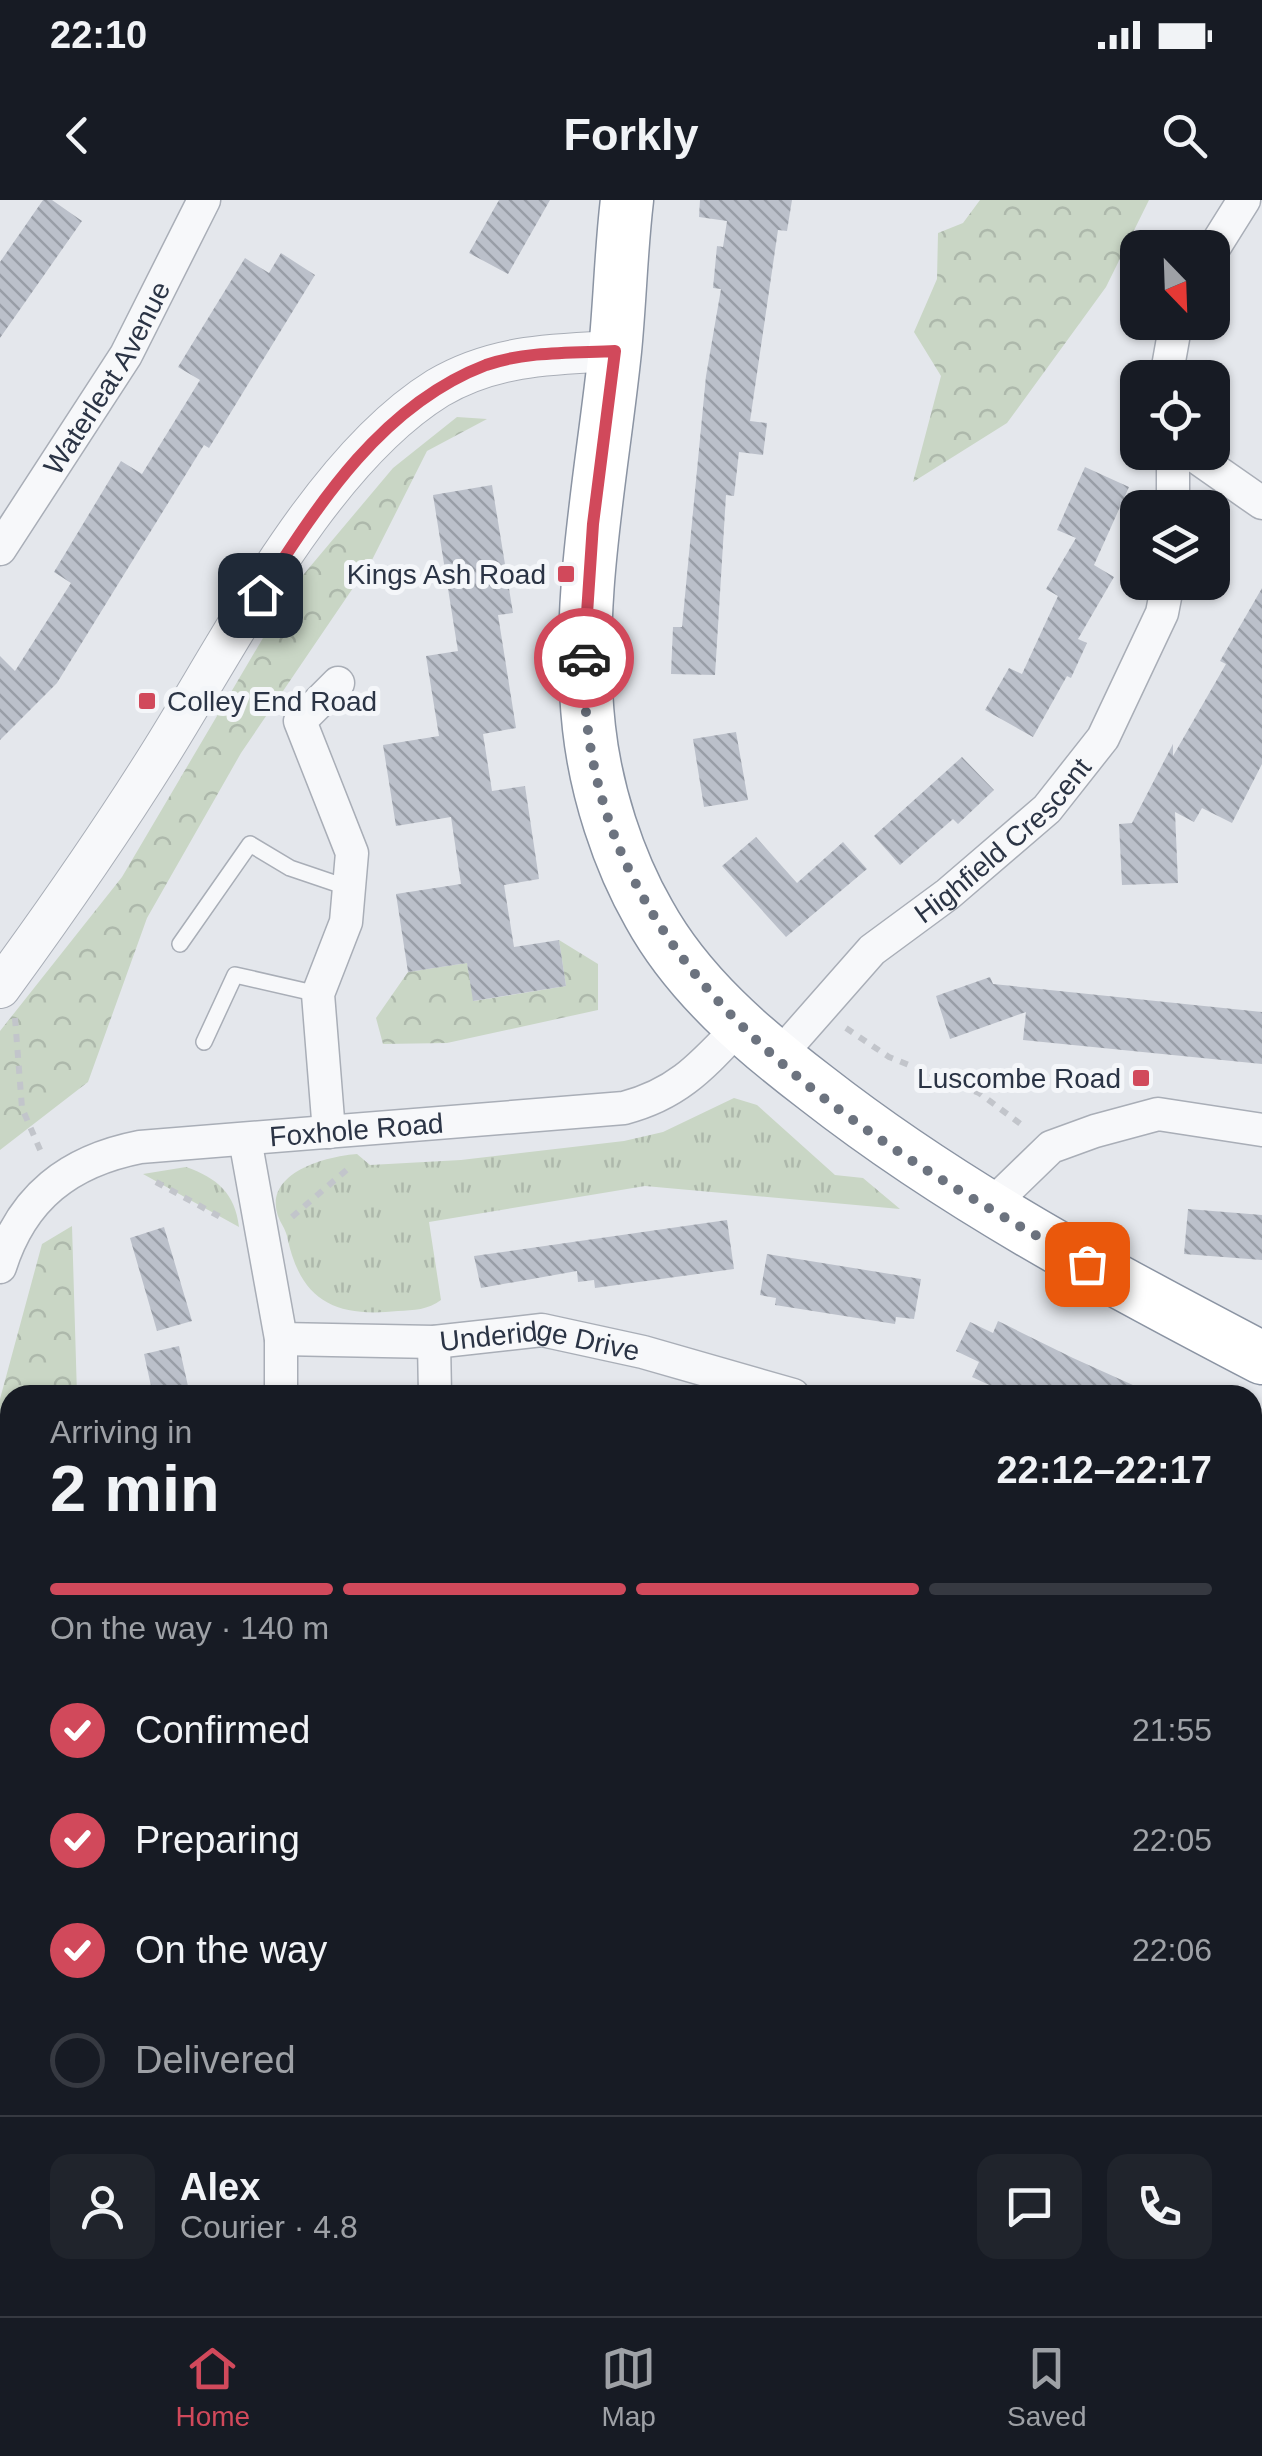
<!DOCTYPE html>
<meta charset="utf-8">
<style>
:root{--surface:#171b24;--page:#20242c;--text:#f1f3f6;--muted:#9ea1a6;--line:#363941;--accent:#d1495b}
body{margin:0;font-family:Arial,sans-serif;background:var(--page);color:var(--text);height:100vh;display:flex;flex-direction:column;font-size:38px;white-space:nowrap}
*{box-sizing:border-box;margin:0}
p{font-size:32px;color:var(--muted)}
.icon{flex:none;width:55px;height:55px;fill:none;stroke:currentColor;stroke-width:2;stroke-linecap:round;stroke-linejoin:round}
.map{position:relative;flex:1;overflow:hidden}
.drawer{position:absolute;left:0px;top:1185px;width:1262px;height:932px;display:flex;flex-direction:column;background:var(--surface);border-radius:30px 30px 0 0;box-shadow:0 2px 8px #0004}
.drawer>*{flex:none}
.needle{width:65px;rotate:157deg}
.fabs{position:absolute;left:1120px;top:30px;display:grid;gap:20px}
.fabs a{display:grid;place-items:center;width:110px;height:110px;border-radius:20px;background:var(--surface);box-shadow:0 2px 8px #0004;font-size:50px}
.pin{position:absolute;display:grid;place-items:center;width:85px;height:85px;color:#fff;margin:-42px;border-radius:20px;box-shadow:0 5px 15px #0006}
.courier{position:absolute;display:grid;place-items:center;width:100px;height:100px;margin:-50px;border:8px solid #d1495b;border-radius:50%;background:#fff;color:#222;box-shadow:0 2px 12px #0007}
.head em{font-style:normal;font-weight:700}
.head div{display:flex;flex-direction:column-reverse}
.head{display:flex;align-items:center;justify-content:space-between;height:170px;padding:0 50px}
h1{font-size:65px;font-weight:700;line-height:75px}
.bar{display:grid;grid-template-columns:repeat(4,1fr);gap:15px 10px;align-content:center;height:120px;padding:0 50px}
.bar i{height:12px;border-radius:8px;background:var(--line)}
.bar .current{background:var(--accent)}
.bar p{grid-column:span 4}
.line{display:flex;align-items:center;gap:25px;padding:0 50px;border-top:2px solid var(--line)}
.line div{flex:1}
.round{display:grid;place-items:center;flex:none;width:105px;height:105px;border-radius:20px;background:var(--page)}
ol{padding:0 50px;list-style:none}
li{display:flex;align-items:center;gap:30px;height:110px}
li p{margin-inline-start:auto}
li .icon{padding:10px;border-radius:50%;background:var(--accent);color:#fff;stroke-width:4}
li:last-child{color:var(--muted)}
li i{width:55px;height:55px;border:5px solid var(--line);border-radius:50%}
.status{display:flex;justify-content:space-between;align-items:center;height:70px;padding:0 50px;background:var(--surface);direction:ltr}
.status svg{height:28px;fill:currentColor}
header{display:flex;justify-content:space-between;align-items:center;height:130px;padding:0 50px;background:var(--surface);font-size:45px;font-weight:700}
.dock{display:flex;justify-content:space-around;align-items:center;height:140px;border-top:2px solid var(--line);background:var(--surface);font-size:28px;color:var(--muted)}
.dock a{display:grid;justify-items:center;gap:5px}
.dock .current{color:var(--accent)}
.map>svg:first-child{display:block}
.grass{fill:url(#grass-tufts)}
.forest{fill:url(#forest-crowns)}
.building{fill:url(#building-back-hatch)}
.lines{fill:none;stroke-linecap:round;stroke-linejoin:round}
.service-casing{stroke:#a9aeb7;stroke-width:18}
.minor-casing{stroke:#a9aeb7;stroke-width:35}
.tertiary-casing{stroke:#a9aeb7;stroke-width:42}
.trunk-casing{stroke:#8b94a3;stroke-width:55}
.path{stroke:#c2c5cb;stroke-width:6;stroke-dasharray:8 8;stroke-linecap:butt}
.service{stroke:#f7f8fa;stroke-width:15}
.minor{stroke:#f7f8fa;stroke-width:32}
.tertiary{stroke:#f7f8fa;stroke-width:40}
.trunk{stroke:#fff;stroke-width:52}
.done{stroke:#6c737f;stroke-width:10;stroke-dasharray:0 18}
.route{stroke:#d1495b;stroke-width:12}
.poi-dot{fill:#d1495b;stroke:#f4f6f9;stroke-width:4}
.labels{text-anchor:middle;stroke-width:10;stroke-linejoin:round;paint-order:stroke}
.street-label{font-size:28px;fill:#2b3445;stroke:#f4f6f9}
.poi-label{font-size:28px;fill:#2b3445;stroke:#f4f6f9;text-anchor:end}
</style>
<div class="status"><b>22:10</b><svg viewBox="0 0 49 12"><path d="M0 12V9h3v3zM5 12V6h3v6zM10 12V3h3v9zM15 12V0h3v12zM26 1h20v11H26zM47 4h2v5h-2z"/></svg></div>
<header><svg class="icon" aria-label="back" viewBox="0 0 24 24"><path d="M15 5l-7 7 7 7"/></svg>Forkly<svg class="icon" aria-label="search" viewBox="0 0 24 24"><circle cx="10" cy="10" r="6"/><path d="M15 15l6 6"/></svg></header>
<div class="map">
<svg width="1262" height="2116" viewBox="0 0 1262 2116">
<defs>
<pattern id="grass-tufts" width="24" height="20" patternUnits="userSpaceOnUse" patternTransform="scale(2.5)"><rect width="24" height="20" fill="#c9d6c5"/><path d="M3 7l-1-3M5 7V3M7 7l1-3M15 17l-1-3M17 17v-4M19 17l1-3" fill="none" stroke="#adb8ab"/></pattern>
<pattern id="forest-crowns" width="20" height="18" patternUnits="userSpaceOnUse" patternTransform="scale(2.5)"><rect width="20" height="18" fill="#c9d6c5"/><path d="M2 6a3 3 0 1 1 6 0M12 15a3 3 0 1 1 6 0" fill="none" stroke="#adb8ab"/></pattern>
<pattern id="building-back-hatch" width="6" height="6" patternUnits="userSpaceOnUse" patternTransform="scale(2.5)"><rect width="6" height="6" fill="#bbc0ca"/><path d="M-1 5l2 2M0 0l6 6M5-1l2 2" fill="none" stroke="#989da6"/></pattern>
</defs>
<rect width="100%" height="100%" fill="#e4e7ec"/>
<!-- grass -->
<path class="grass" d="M734 898 757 905 835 975 863 978 900 1009 645 986 429 1022 441 1100C428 1110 414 1110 398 1111 334 1118 300 1100 287 1036 285 1028 281 1024 278 1016 263 972 328 956 357 954L370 965 461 960 624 941 663 932Z
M186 967C217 978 235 993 239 1027L143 974Z"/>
<!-- forest -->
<path class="forest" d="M980 0H1149L1106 87 1007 223 913 282 941 176 914 132 937 79 938 33 963 23Z
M457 217 487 219 427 251 372 360 241 553 147 718 88 882 0 950V831L122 677 293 387 393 268Z
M559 740 598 764V810L447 843 383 844 376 818 408 772 467 763 474 801 566 786Z
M72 1026 77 1195H10V1977L0 1981V1199L42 1044Z"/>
<!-- building -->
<path class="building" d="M43 0H52L82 21 0 138V62Z
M499 0H550L508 74 469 53Z
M700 0H792L787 31 778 30 750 221 767 223 763 255 739 252 734 296 726 295 715 475 671 474 673 427H682L706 176 721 89 713 88 717 46 723 47 727 21 699 17Z
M281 53 315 75 209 248 204 245 57 483 0 540V456L15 471 71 383 54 372 121 261 142 274 200 180 178 167 245 58 269 73Z
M1085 267 1129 287 1094 365 1114 377 1078 439 1087 443 1071 478 1067 476 1033 537 985 510 1009 468 1022 474 1058 396 1046 389 1076 338 1057 330Z
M492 285 513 413 498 415 516 528 483 534 492 591 525 586 539 679 504 685 514 747 559 740 566 786 473 801 467 763 408 772 396 694 461 684 451 617 396 626 383 545 439 536 426 456 458 451 433 295Z
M1262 388V564L1232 623 1202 608 1194 622 1175 612 1178 683 1122 685 1119 624 1132 623 1173 544V556L1226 464 1220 461Z
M736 532 748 600 704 607 693 539Z
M962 557 994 590 958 624 953 619 900 665 874 636Z
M756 637 797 683 843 642 867 669 786 737 722 666Z
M990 777 993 784 1262 812V864L1023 840 1026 812 950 839 936 796Z
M1188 1009 1262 1015V1060L1184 1054Z
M727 1020 734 1069 595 1088 594 1080 578 1082 577 1071 481 1088 474 1056Z
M164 1027 192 1121 157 1131 130 1038Z
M767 1054 921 1079 914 1119 896 1117 895 1124 775 1105 776 1098 760 1095Z
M998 1121 1073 1158 1155 1195H1011L972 1177 979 1162 956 1151 970 1122 993 1133Z
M179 1146 190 1195H153L144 1154Z"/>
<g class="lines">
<!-- service casing -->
<g class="service-casing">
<path id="service" d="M180 744 250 644 290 668 349 688
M204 842 235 775 318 794
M1252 1992 1262 2000"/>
</g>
<!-- minor casing -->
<g class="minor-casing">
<g id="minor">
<path d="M1212 51 1244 0"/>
<path d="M1166 178 1176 122"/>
<path d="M1189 252 1262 303"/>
<path d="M1173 308V252"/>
<path id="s1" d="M0 349 126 155 204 0"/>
<path id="s2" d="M777 858 872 750 948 694 1047 609 1103 538 1162 413 1168 382"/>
<path d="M329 932 318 794 346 722 352 653 300 521 338 483"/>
<path d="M245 939 281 1139V1195"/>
<path d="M987 1009 1051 947 1095 931 1158 914 1262 930"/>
<path id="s3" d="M0 1067C22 997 69 961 140 947L624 908C678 894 702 866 740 826"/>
<path id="s4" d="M281 1139 434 1142 542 1130 643 1152 793 1195"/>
<path d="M434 1142 435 1195"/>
<path d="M1252 1364 1262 1368"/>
<path d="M1252 2042 1262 2035"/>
<path d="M341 2108 344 2116"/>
<path d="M955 2116 957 2114"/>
<path d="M1203 2116 1207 2108"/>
</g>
</g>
<!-- tertiary casing -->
<g class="tertiary-casing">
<path id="tertiary" d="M0 788C57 710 112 631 163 549 234 435 323 259 438 188 494 155 552 154 615 151"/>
</g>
<!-- trunk casing -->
<g class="trunk-casing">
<path id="trunk" d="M627 0C621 50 620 101 615 151 602 276 575 402 589 528 596 591 618 660 649 714 688 785 753 840 816 888 954 996 1107 1077 1262 1158"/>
</g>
<!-- path -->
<path class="path" d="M15 818 22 908 41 952
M846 828 889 857 979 893 1026 928
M156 982 224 1019
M292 1017 351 966"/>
<!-- service -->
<use href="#service" class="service"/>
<!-- minor -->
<use href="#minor" class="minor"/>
<!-- tertiary -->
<use href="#tertiary" class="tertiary"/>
<!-- trunk -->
<use href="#trunk" class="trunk"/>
</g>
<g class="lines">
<!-- done -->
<path class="done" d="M584 458C579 769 847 931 1087 1064"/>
<!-- route -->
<path class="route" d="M260 395C318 305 381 205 486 165 526 151 573 153 615 151L593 324 584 458"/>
</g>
<!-- markers -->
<g class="poi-dot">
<rect x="556" y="364" width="20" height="20" rx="5"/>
<rect x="137" y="491" width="20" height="20" rx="5"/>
<rect x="1131" y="868" width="20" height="20" rx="5"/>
</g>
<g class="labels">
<!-- street labels -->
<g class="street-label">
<text dy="10" stroke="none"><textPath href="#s1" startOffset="202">Waterleat Avenue</textPath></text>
<text dy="10" stroke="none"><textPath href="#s2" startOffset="315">Highfield Crescent</textPath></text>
<text dy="10" stroke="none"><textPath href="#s3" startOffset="412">Foxhole Road</textPath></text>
<text dy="10" stroke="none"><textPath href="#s4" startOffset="260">Underidge Drive</textPath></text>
</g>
<!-- poi labels -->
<g class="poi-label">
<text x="546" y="384">Kings Ash Road</text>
<text x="167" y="511" text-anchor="start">Colley End Road</text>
<text x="1121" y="888">Luscombe Road</text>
</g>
</g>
</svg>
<div class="fabs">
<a><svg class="needle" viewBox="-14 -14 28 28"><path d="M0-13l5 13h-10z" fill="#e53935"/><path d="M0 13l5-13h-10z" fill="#9ea1a6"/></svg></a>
<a><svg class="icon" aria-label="locate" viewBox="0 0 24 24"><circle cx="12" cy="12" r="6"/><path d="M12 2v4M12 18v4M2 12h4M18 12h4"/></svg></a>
<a><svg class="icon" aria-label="layers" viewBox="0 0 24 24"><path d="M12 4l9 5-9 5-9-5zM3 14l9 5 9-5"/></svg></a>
</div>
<div class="pin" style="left:1087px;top:1064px;background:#ea580c"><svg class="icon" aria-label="bag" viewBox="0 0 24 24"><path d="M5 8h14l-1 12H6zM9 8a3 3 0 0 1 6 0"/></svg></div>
<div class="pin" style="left:260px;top:395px;background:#1f2937"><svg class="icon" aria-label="home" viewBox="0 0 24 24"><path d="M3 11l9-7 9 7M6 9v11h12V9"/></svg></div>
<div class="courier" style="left:584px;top:458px"><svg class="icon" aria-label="car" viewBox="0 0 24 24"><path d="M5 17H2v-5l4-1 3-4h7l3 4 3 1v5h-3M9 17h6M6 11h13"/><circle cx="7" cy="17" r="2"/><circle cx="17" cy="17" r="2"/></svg></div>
<section class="drawer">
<div class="head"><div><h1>2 min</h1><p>Arriving in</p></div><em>22:12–22:17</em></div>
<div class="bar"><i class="current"></i><i class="current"></i><i class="current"></i><i></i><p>On the way · 140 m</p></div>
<ol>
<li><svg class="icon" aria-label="check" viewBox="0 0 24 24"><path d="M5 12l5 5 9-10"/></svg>Confirmed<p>21:55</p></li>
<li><svg class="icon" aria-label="check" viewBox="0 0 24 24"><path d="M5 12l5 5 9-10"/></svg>Preparing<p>22:05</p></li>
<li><svg class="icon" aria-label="check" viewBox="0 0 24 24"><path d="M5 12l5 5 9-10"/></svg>On the way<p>22:06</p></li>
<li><i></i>Delivered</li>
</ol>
<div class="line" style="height:180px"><a class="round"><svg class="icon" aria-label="person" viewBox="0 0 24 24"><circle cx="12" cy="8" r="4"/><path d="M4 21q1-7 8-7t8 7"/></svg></a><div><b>Alex</b><p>Courier · 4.8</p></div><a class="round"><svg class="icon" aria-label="chat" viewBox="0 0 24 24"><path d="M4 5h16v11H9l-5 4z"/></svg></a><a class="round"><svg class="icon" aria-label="phone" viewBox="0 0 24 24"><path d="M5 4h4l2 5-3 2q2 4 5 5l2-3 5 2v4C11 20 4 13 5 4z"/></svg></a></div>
</section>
</div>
<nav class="dock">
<a class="current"><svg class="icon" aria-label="home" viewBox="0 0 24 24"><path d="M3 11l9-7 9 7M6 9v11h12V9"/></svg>Home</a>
<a><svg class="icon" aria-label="map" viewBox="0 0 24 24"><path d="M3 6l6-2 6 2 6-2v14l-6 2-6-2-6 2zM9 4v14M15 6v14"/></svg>Map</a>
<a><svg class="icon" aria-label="saved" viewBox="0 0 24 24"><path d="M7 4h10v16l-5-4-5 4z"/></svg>Saved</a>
</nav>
